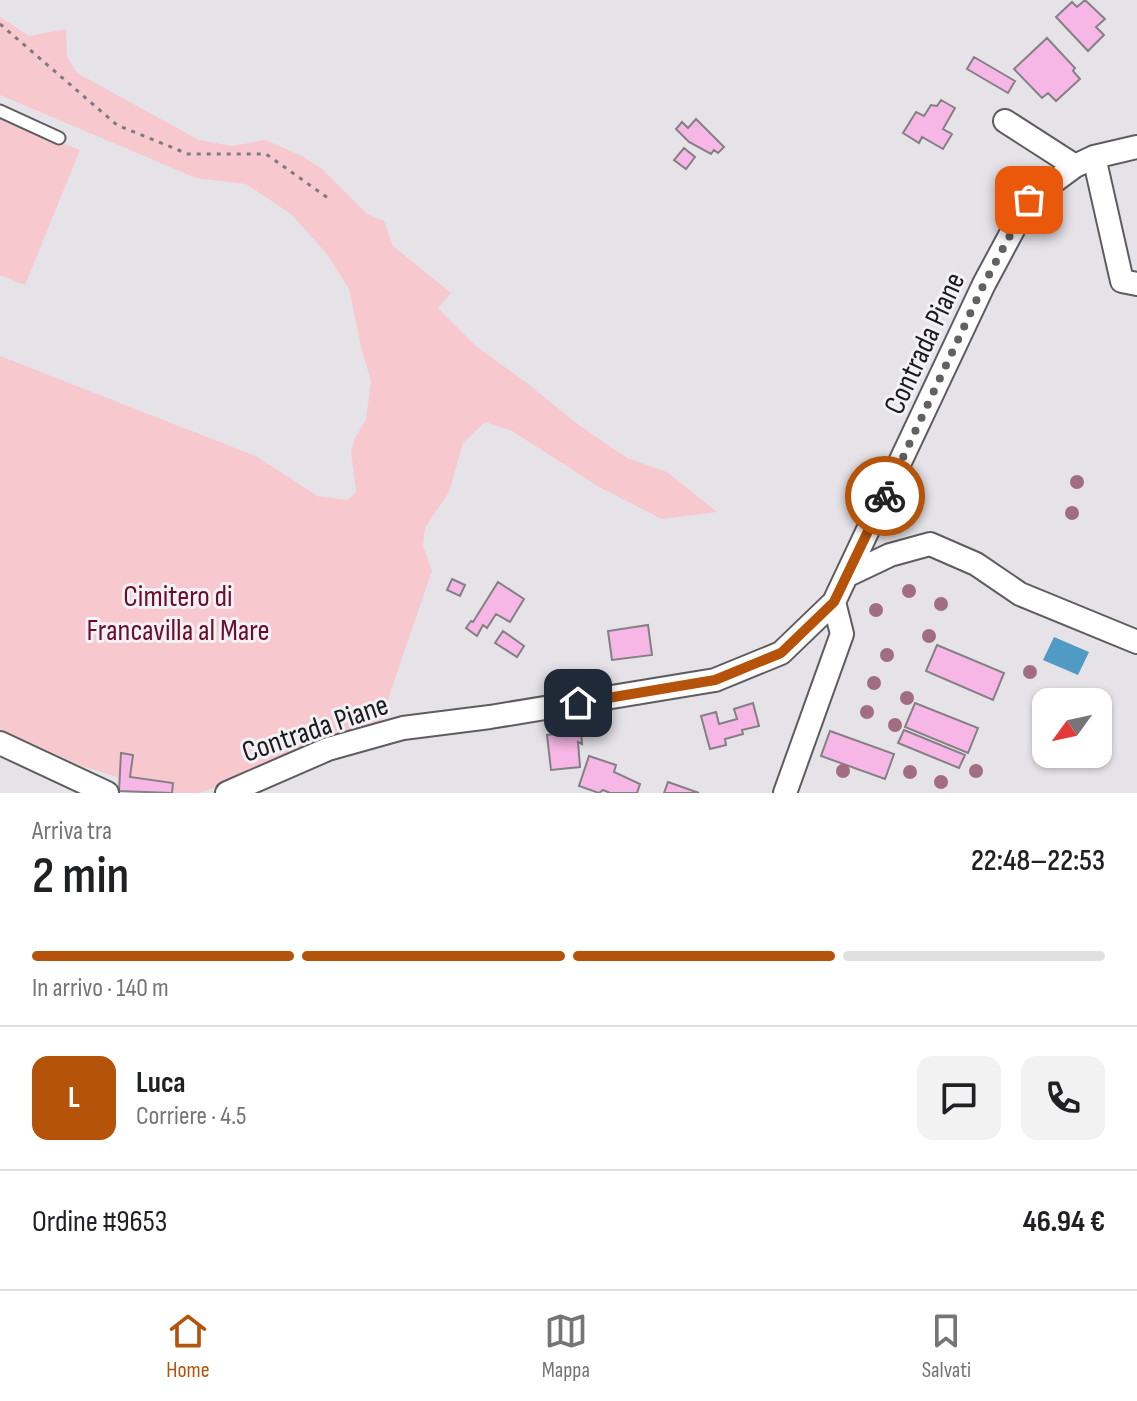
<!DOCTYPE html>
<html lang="it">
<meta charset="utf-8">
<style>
:root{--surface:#fff;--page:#f2f2f2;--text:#202124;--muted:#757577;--line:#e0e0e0;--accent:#b45309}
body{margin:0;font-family:"Sofia Sans Condensed",sans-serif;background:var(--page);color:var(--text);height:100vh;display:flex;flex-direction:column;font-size:30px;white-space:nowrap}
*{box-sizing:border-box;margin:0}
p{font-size:26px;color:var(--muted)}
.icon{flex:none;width:44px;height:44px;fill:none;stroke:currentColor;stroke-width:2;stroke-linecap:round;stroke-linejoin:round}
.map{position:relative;height:793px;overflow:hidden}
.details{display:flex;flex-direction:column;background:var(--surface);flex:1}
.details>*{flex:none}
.needle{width:52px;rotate:237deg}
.buttons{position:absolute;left:1032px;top:688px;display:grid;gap:16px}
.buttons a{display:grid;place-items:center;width:80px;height:80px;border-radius:16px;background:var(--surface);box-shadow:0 2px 6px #0004;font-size:40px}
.pin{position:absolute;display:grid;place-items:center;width:68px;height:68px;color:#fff;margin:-34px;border-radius:16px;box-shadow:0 4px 12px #0006}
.courier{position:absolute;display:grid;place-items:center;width:80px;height:80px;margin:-40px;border:6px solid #b45309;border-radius:50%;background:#fff;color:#222;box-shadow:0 2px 10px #0007}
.head em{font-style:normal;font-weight:600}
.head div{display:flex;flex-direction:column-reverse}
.head{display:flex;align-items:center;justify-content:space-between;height:136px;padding:0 32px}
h1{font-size:52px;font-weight:600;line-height:60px}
.bar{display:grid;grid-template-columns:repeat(4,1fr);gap:12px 8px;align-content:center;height:96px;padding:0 32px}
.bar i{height:10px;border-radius:6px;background:var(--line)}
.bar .current{background:var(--accent)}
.bar p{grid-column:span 4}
.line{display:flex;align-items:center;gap:20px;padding:0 32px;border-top:2px solid var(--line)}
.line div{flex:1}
.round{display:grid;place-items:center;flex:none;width:84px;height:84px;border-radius:16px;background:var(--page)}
.tabs{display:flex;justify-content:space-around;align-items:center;height:112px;border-top:2px solid var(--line);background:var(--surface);font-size:22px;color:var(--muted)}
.tabs a{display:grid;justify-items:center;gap:4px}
.tabs .current{color:var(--accent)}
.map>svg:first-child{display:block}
.green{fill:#f7c8ce}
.water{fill:#509ac3}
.building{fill:#f6b6e6;stroke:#848083;stroke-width:2}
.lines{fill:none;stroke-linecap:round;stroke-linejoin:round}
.lane-casing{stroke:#5d5c5f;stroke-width:15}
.street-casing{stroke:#5d5c5f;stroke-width:26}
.path{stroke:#7c7a7e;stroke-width:3;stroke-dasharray:4 6;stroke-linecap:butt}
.lane{stroke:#fff;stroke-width:11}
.street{stroke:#fff;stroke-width:22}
.tree{fill:#a26d80}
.done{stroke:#626063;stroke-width:8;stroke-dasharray:0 14.4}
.route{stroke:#b45309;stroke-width:10}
.labels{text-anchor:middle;stroke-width:6;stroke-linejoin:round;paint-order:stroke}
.street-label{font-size:30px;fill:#1b1a1c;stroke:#f2f1f5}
.park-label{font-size:30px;fill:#6b0d2a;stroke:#f2f1f5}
</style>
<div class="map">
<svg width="1137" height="793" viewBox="0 0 1137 793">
<rect width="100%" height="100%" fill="#e5e3e8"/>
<!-- green -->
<path class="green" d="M0 17 29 36 66 29 67 57 77 73 199 140 232 146 265 140 302 156 322 169 367 214 384 221 393 246 451 293 438 308 477 347 527 383 576 423 627 458 667 472 717 512 662 519 601 488 512 431 485 422 463 443 449 492 425 528 423 546 432 571 378 728 199 793H168L82 766 0 729V356L258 457 317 496 347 500 356 492 351 452 355 438 366 420 371 381 362 351 349 289 326 253 291 214 246 184 196 178 0 95Z
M0 120 80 150 25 285 0 275Z"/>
<!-- water -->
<path class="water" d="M1054 637 1089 652 1078 675 1043 660Z"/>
<!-- building -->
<path class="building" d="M1085 0 1105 19 1096 27 1104 35 1088 51 1056 17 1072 2 1077 7Z
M1047 38 1075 68 1073 71 1080 79 1056 101 1048 93 1042 98 1014 69Z
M974 57 1015 81 1008 93 967 69Z
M941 100 955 108 943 129 952 134 943 149 922 137 919 143 903 133 916 112 924 116 931 105 937 106Z
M696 119 724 147 718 153 714 150 711 154 689 142 676 129 682 122 688 128Z
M684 148 695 157 686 169 674 160Z
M452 579 465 585 460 596 447 590Z
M498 582 524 599 510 622 496 614 487 628 483 625 477 636 466 628 471 621 473 622Z
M648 625 652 655 612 660 608 631Z
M503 631 524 646 517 657 495 643Z
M937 645 1004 673 993 700 926 671Z
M753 703 759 726 742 730 743 734 725 739 726 745 710 749 701 716 716 712 719 724 737 719 734 709Z
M915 703 978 728 968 753 905 727Z
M904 730 965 755 959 768 898 743Z
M581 731 582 744 578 742 580 767 551 770 547 735Z
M830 731 894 754 885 779 821 756Z
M121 753 133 755 130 777 173 783 172 793 119 791Z
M589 756 616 765 614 772 640 784 637 793H610L603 790 599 793 579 786Z
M668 782 699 793H664Z"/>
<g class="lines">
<!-- lane casing -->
<g class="lane-casing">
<path id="lane" d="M0 111 59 138"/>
</g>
<!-- street casing -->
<g class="street-casing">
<path id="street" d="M1005 121 1075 166
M1094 157 1122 281 1137 284
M848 575 890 555 930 544 976 564 1020 594 1137 642
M0 743 107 793
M227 793 328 749 403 728 490 717 715 680 781 653 834 602 984 284 1029 200 1075 166 1094 157 1137 147
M785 793 842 634 834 602"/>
</g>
<!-- path -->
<path class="path" d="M0 24 117 125 188 154H266L328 198"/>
<!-- lane -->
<use href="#lane" class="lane"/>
<!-- street -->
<use href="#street" class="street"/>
</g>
<!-- trees -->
<g class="tree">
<circle cx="1077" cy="482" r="7"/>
<circle cx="1072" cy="513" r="7"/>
<circle cx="909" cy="591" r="7"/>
<circle cx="941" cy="604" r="7"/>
<circle cx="876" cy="610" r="7"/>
<circle cx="929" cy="636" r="7"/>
<circle cx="887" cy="655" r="7"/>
<circle cx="1030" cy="672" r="7"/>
<circle cx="874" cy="683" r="7"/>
<circle cx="907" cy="698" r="7"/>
<circle cx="867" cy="712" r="7"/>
<circle cx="895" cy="725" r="7"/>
<circle cx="843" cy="771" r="7"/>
<circle cx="976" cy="771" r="7"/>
<circle cx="910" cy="772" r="7"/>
<circle cx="941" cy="782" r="7"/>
</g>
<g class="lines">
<!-- done -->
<path class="done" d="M885 496 984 284 1029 200"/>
<!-- route -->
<path class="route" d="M578 703 715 680 781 653 834 602 885 496"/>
</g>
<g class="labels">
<!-- street labels -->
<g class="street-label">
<text transform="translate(924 343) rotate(-65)" y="10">Contrada Piane</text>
<text transform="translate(315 728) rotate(-19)" y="10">Contrada Piane</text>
</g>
<!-- park labels -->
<g class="park-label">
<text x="178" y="606">Cimitero di<tspan x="178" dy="34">Francavilla al Mare</tspan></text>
</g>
</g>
</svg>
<div class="buttons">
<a><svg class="needle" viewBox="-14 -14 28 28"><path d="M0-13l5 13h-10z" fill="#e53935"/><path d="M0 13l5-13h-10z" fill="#757577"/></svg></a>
</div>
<div class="pin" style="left:1029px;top:200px;background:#ea580c"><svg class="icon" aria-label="bag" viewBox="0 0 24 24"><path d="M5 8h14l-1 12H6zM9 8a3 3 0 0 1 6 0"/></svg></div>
<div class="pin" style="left:578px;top:703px;background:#1f2937"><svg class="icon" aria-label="home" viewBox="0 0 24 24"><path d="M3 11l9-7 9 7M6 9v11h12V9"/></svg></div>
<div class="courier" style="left:885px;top:496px"><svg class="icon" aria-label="bike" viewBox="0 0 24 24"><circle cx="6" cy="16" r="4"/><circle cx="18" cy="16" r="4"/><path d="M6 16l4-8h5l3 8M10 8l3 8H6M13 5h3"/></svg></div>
</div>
<section class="details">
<div class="head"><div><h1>2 min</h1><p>Arriva tra</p></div><em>22:48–22:53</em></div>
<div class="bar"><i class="current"></i><i class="current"></i><i class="current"></i><i></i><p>In arrivo · 140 m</p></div>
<div class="line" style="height:144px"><b class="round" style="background:var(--accent);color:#fff">L</b><div><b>Luca</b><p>Corriere · 4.5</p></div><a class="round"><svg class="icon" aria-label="chat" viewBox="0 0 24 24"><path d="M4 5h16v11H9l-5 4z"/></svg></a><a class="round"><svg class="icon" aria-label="phone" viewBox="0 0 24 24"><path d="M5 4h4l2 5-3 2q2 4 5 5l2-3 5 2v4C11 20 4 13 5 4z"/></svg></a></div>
<div class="line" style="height:104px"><div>Ordine #9653</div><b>46.94 €</b></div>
</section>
<nav class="tabs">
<a class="current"><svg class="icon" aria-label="home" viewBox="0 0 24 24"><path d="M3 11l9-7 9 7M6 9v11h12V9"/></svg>Home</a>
<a><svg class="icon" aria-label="map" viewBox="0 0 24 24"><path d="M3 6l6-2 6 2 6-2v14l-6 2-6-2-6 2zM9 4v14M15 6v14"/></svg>Mappa</a>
<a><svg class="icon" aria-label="saved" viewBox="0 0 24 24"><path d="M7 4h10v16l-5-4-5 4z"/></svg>Salvati</a>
</nav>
